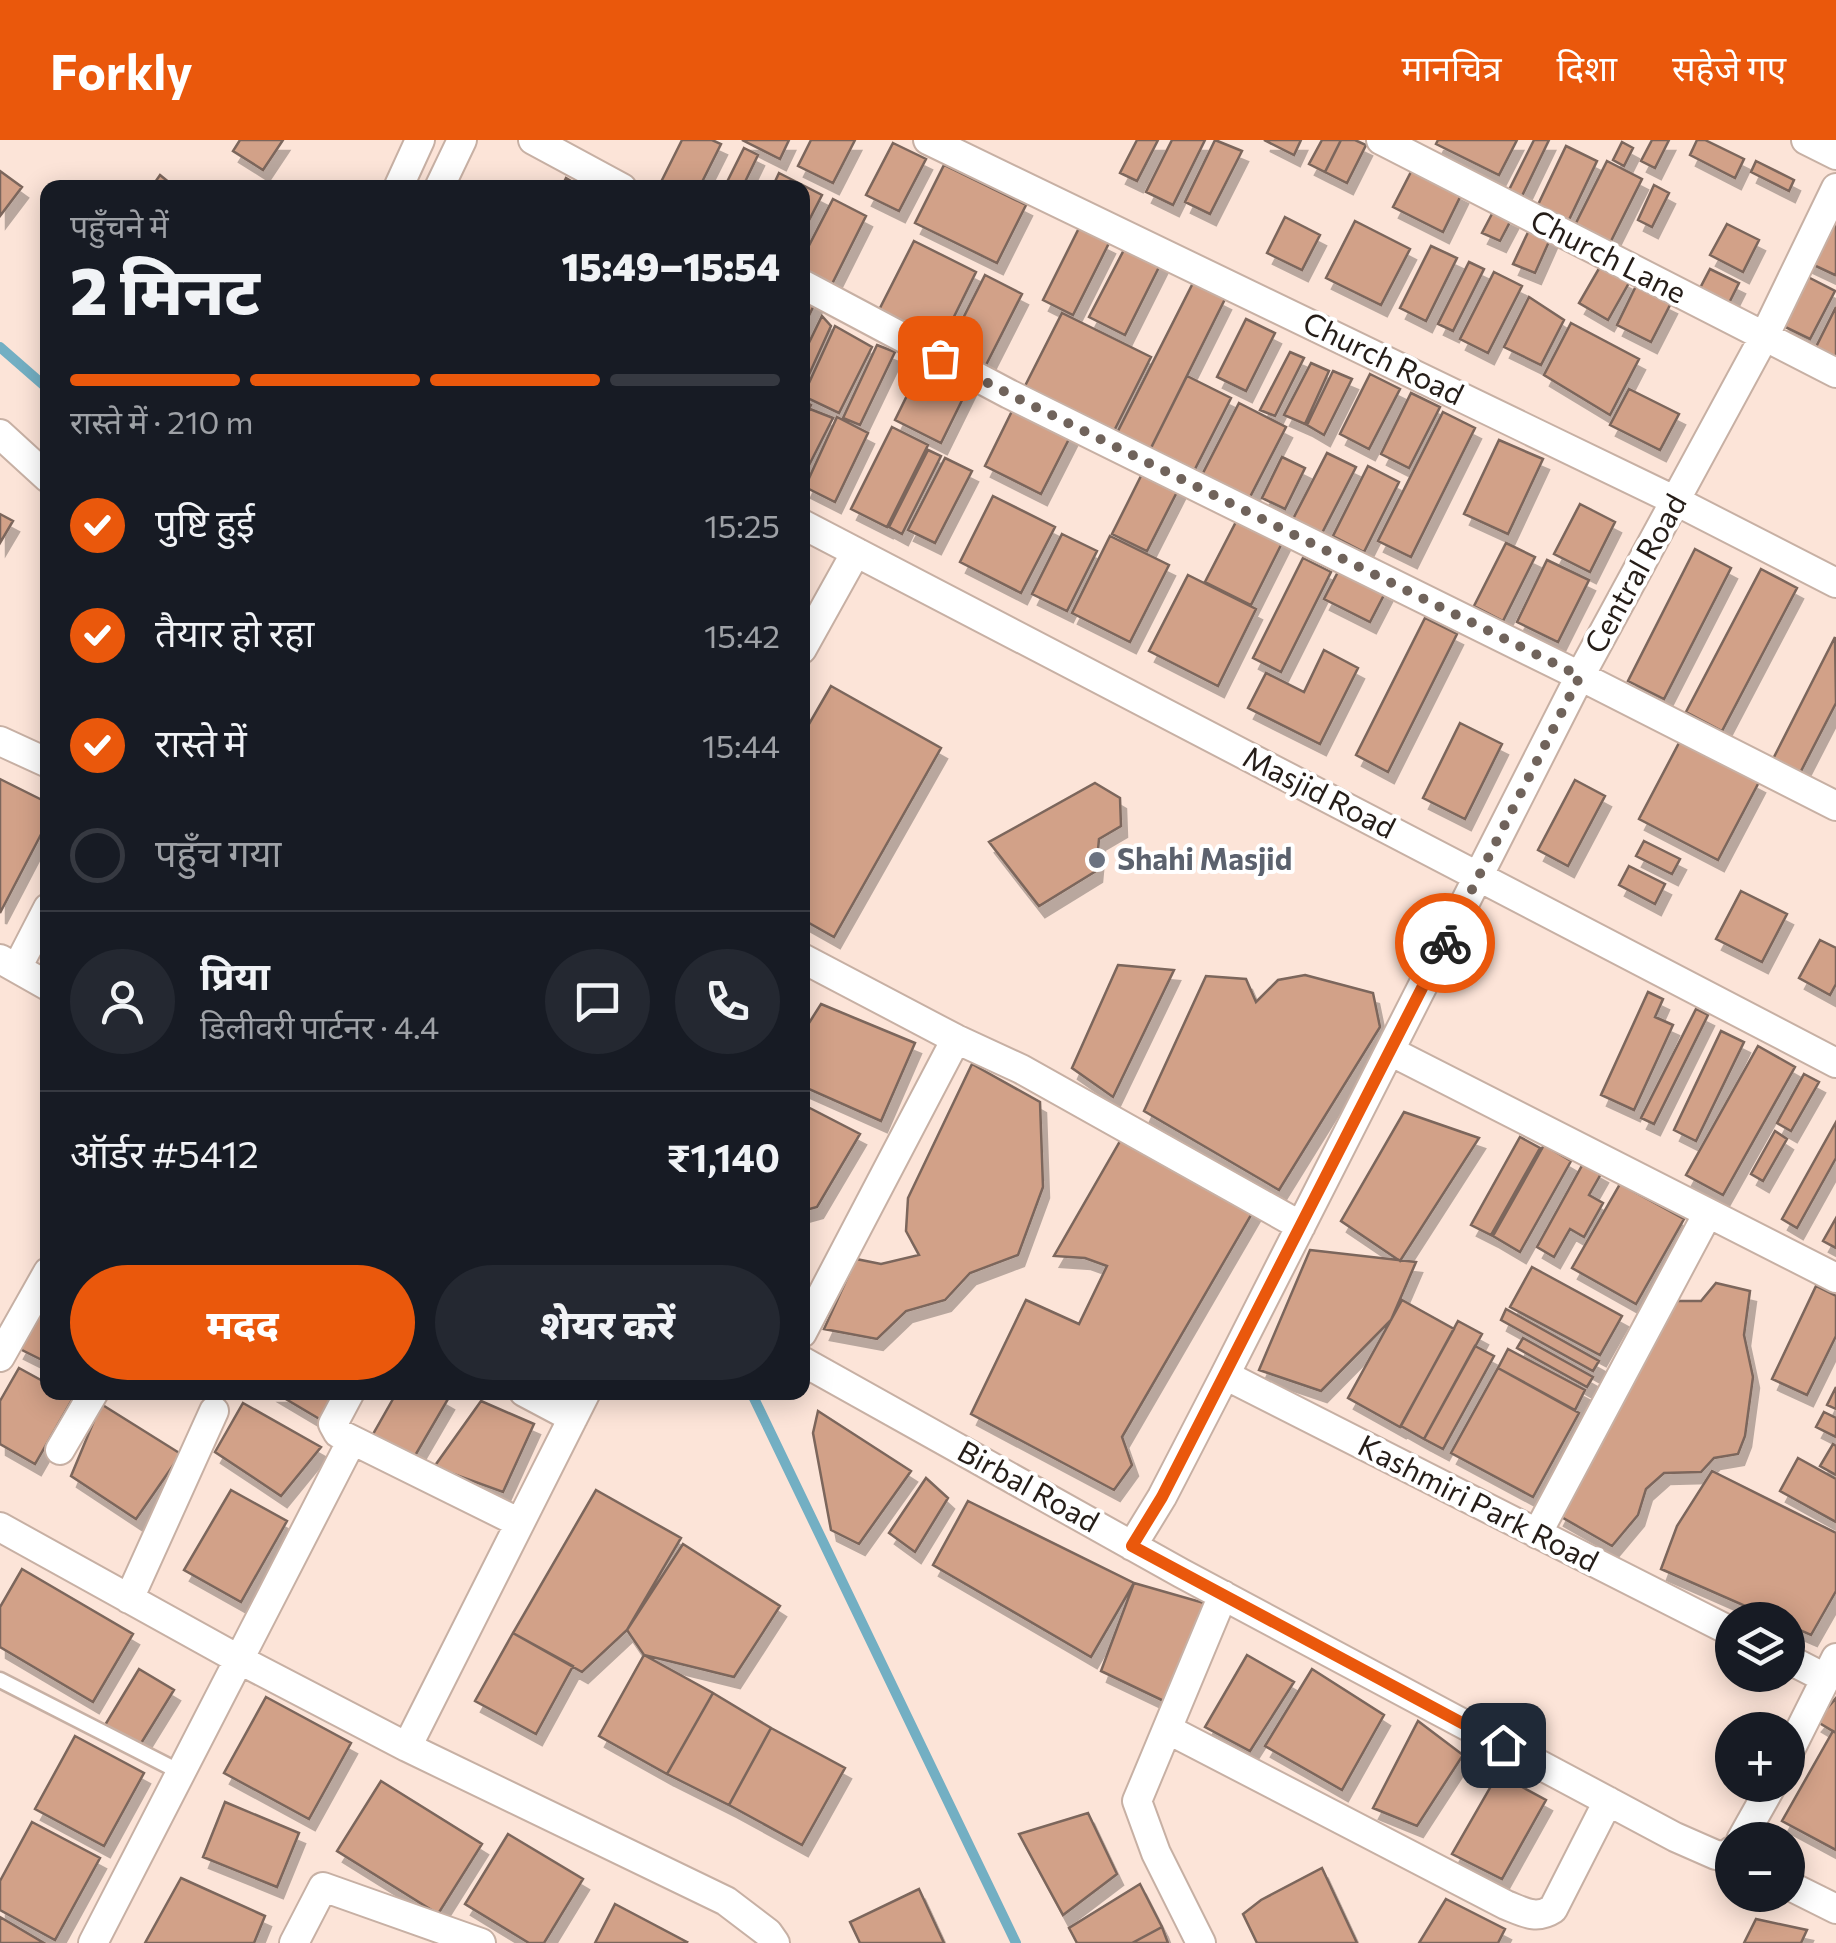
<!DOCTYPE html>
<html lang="hi">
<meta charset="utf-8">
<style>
:root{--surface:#171b24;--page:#242831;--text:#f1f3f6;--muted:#9ea1a6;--line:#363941;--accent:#ea580c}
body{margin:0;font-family:Commissioner,"Noto Sans Devanagari",sans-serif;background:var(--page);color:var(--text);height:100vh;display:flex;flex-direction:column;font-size:38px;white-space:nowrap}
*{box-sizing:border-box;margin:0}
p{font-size:32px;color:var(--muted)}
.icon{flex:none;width:55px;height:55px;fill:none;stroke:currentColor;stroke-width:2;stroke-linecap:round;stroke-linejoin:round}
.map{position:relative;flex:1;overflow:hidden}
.side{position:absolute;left:40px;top:40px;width:770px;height:1220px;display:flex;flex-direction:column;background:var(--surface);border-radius:20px;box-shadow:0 5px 25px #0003}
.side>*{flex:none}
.tools{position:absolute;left:1715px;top:1462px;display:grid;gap:20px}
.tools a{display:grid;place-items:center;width:90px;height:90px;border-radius:50%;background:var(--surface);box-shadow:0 5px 25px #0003;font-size:50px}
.pin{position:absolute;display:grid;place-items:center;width:85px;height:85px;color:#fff;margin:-42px;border-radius:20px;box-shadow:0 5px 15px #0006}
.courier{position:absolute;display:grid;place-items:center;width:100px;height:100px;margin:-50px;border:8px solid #ea580c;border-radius:50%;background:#fff;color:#222;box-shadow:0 2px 12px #0007}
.overview em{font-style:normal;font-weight:800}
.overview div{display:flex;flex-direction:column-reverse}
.overview{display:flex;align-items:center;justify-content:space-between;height:170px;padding:0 30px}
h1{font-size:65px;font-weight:800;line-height:75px}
.bar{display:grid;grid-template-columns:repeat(4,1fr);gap:15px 10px;align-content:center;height:120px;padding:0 30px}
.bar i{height:12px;border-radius:8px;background:var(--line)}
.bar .on{background:var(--accent)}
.bar p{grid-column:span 4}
.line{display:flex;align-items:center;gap:25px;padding:0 30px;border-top:2px solid var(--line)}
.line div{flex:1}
.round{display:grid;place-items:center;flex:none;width:105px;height:105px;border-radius:52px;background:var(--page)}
ol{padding:0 30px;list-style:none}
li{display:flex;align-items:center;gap:30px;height:110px}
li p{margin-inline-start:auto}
li .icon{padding:10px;border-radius:50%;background:var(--accent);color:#fff;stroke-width:4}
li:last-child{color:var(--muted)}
li i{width:55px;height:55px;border:5px solid var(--line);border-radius:50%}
.action{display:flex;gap:20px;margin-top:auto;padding:20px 30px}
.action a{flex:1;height:115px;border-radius:60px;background:var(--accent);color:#fff;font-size:40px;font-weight:800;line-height:115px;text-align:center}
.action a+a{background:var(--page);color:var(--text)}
header{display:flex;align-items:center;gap:60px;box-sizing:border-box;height:140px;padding:0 50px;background:var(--accent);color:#fff}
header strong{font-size:48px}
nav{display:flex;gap:55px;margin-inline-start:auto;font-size:35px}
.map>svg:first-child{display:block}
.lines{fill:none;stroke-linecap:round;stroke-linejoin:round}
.stream{stroke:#73afc3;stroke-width:10}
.building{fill:#d2a188;stroke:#7b665b;stroke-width:2.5;filter:url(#shadow)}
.service-casing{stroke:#c7b0a4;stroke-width:19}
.minor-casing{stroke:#c7b0a4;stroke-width:32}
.service{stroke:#fff;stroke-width:14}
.minor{stroke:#fff;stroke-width:28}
.done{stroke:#70635b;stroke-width:10;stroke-dasharray:0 18}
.route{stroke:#ea580c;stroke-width:12}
.worship-dot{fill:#6b7280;stroke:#fff;stroke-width:4}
.labels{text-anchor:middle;stroke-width:8;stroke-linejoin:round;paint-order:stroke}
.street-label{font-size:30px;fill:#251d18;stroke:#fff}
.worship-label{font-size:30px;font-weight:bold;fill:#5b616d;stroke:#fff;text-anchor:start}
</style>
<header>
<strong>Forkly</strong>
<nav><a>मानचित्र</a><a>दिशा</a><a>सहेजे गए</a></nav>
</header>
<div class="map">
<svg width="1836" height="1803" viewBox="0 0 1836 1803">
<defs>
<filter id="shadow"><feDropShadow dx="6" dy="11" stdDeviation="0" flood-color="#0004"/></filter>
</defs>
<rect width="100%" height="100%" fill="#fce4d8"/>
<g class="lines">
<!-- stream -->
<path class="stream" d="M0 207 48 249
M751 1252 1016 1803"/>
</g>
<!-- building -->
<path class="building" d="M240 0H283L263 30 233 11Z
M682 0H712L721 4 699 48H658Z
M742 0H789L780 19Z
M811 0H855L833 43 798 26Z
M1137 0H1158L1137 41 1120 33Z
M1172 0H1205L1173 65 1146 52Z
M1215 0 1242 11 1210 74 1185 62Z
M1264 0H1301L1294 15Z
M1322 0H1341L1325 32 1309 24Z
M1341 0H1355L1366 5 1347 43 1325 32Z
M1438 0H1517L1499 35 1436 4Z
M1534 0H1549L1521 58 1508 52Z
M1652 0H1669L1655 28 1641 21Z
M1697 0H1705L1744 19 1735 38 1690 15Z
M1622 2 1633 8 1624 26 1613 20Z
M893 3 926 19 899 71 866 55Z
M1566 6 1597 21 1567 84 1536 69Z
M744 8 758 15 742 48H724Z
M1607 21 1642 39 1610 103 1575 85Z
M1756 21 1794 40 1789 51 1751 32Z
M944 25 1026 65 997 123 915 83Z
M1413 28 1462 53 1443 92 1393 67Z
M0 31 22 47 0 76Z
M779 33 822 55 802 94V48H772Z
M160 35 176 48H151Z
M566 38 583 48H561Z
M1654 45 1669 53 1652 87 1638 80Z
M833 59 866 76 830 148 802 135V119Z
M1494 70 1512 78 1500 101 1482 93Z
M1836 75V133L1835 135 1805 121Z
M1285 77 1320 95 1302 130 1267 113Z
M1355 81 1410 109 1381 165 1326 138Z
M1727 84 1759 100 1743 132 1710 115Z
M1079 88 1109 103 1073 175 1043 160Z
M1530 88 1551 97 1535 133 1513 124Z
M914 101 976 132 941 203 878 172Z
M1127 104 1162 121 1125 195 1089 177Z
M1431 106 1457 118 1426 181 1400 168Z
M1469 122 1484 129 1453 191 1438 184Z
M1601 125 1630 141 1608 180 1579 163Z
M1710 129 1739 143 1727 167 1698 152Z
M1494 132 1522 146 1488 213 1460 199Z
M985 135 1022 154 986 225 949 206Z
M1806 136 1835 151 1810 199 1781 185Z
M1193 143 1225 159 1150 310 1117 293Z
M1636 146 1671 163 1651 202 1617 185Z
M802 157 816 161 802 190Z
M1529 157 1564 180 1541 225 1504 207Z
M1836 167V217L1816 207Z
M1062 173 1151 217 1114 291 1025 246Z
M822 176 831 186 802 250V217Z
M1246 179 1275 193 1246 251 1217 237Z
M1571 183 1639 219 1610 275 1544 235Z
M835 186 872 207 839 273 803 256Z
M877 205 895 212 860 285 843 278Z
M1290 212 1304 218 1275 276 1260 270Z
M925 219 971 242 941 303 895 280Z
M1311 223 1329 231 1305 284 1284 275Z
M1333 231 1352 239 1324 295 1307 285Z
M1370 234 1400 249 1369 309 1340 294Z
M1187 236 1231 258 1194 331 1150 310Z
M1629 249 1679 274 1660 310 1610 285Z
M1411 253 1440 267 1409 328 1381 314Z
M802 260 811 265 802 281Z
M1239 263 1286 287 1249 359 1202 335Z
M1015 265 1072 293 1041 354 985 326Z
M810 269 833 278 802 339V284Z
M1443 272 1475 288 1411 417 1378 401Z
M837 277 868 293 835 362 805 347Z
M892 287 928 305 887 387 851 369Z
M1499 300 1543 319 1508 394 1464 374Z
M928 310 941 316 902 394 889 387Z
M1327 313 1356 327 1321 395 1292 381Z
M1282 317 1305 328 1285 369 1262 358Z
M945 318 972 331 935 403 908 390Z
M1368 326 1399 342 1364 412 1333 396Z
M1144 330 1179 348 1147 411 1112 394Z
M993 356 1055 387 1021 453 960 422Z
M1580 364 1615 382 1590 432 1554 414Z
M0 374 13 381 0 403Z
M1239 376 1284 399 1251 465 1205 442Z
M1062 394 1097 411 1067 471 1032 454Z
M1110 396 1169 425 1130 502 1072 473Z
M1506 403 1535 417 1503 481 1474 466Z
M1695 409 1731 428 1664 559 1628 541Z
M1303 418 1331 432 1281 532 1253 518Z
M1547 420 1589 440 1558 502 1517 482Z
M1340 428 1386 451 1370 482 1324 459Z
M1761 429 1797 448 1722 591 1686 572Z
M1188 435 1256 469 1218 546 1149 511Z
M1425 478 1457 494 1388 632 1356 615Z
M1835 497 1836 563 1800 633 1773 619Z
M1324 510 1358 528 1320 604 1248 568 1266 533 1304 552Z
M831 546 941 608 834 797 802 779V596Z
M1460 583 1502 604 1465 679 1423 658Z
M1680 601 1759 642 1718 720 1639 679Z
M0 639 48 663V681L0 773Z
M1575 640 1605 656 1568 726 1538 710Z
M1095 643 1120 658 1121 686 1099 699 1096 731 1039 766 989 702Z
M1644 701 1680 719 1672 734 1636 716Z
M1629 726 1665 744 1655 764 1619 745Z
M1741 751 1787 774 1762 822 1716 799Z
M1820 800 1836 808V844L1830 855 1799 838Z
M1118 825 1174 830 1113 957 1072 928Z
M1305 835 1373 853 1380 887 1279 1050 1144 971 1206 836 1246 839 1256 862 1278 840Z
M1648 852 1663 859 1655 877 1673 885 1634 970 1601 955Z
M821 864 915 903 881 981 802 946V894Z
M1696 869 1708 875 1654 984 1641 978Z
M1721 891 1744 902 1696 1001 1674 990Z
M1758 906 1795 927 1723 1055 1686 1035Z
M972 924 1040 962 1043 1047 1018 1115 970 1133 945 1160 906 1171 877 1199 824 1189 856 1119 881 1124 919 1115 906 1091 908 1058Z
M1804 934 1819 942 1791 991 1777 983Z
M802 964 860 994 817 1067 802 1071Z
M1404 972 1479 998 1400 1121 1341 1081Z
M1836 982V1018L1797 1088 1782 1079Z
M1775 991 1787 999 1763 1041 1751 1034Z
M1123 996 1254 1070 1122 1297 1132 1325 1114 1350 971 1274 1026 1160 1079 1184 1107 1126 1085 1118 1054 1116Z
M1520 997 1540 1008 1491 1095 1471 1085Z
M1544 1005 1571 1021 1520 1112 1493 1096Z
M1584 1022 1602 1032 1589 1055 1603 1063 1584 1097 1570 1089 1554 1117 1537 1107Z
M1620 1044 1684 1079 1636 1164 1572 1128Z
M1836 1078V1108L1823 1101Z
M1310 1110 1416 1122 1391 1180 1321 1251 1259 1230Z
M1532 1127 1622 1176 1600 1215 1510 1167Z
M1716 1143 1750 1151 1744 1195 1753 1237 1745 1296 1738 1314 1714 1318 1701 1332 1664 1333 1646 1349 1638 1375 1612 1406 1558 1375 1675 1161H1701Z
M1816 1146 1836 1156V1196L1807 1255 1772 1239Z
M48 1153V1223L18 1208Z
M1402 1160 1454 1189 1400 1287 1348 1258Z
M1506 1169 1599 1221 1593 1231 1501 1180Z
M1458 1181 1482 1194 1424 1299 1401 1286Z
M1523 1198 1593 1237 1587 1247 1517 1208Z
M1475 1206 1494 1216 1443 1309 1424 1299Z
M1508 1209 1585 1250 1575 1270 1498 1228Z
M19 1228 48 1244V1252H63L73 1258 35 1324 0 1304V1261Z
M1498 1228 1579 1273 1533 1357 1451 1313Z
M1836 1247V1269L1827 1265Z
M274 1252H346L328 1284Z
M397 1252H436L448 1259 409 1326 368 1303Z
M481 1261 534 1284 503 1352 434 1327Z
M243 1263 321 1307 281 1356 215 1312Z
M101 1264 181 1314 136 1379 71 1336Z
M818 1271 911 1331 859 1404 831 1390 813 1293Z
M1824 1272 1836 1278V1297L1816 1287Z
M1833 1304 1836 1306V1335L1820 1326Z
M1798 1318 1836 1339V1382L1780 1351Z
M1712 1331 1836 1393V1451L1811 1495 1788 1485V1480H1777L1661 1429 1677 1386Z
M926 1338 948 1358 915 1412 889 1393Z
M231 1350 287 1381 241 1462 184 1430Z
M596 1350 681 1398 627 1490 582 1532 513 1493Z
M968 1361 1134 1443 1091 1517 933 1425Z
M683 1404 780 1466 734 1537 644 1515 627 1490Z
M22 1429 133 1494 93 1562 0 1507V1467Z
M1134 1443 1218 1467 1168 1563 1101 1531Z
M513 1493 573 1526 536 1594 475 1561Z
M644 1515 713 1553 667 1634 599 1596Z
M1247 1515 1294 1542 1250 1611 1205 1587Z
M139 1529 174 1550 140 1605 105 1585Z
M1312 1529 1384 1575 1342 1650 1265 1606Z
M713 1553 771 1588 729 1665 667 1634Z
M266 1557 351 1603 309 1679 224 1633Z
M1836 1558V1593L1816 1581Z
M1418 1581 1463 1615 1417 1686 1373 1668Z
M771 1588 845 1628 802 1705 729 1665Z
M1833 1591 1836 1593V1710L1782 1681Z
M75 1596 144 1633 104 1706 35 1669Z
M1498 1634 1546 1660 1502 1739 1452 1714Z
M381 1641 482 1704 438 1774 337 1711Z
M225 1662 299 1693 277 1747 203 1717Z
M1088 1673 1117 1734 1063 1775 1019 1694Z
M32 1682 100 1718 55 1800 0 1770V1741Z
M508 1694 583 1739 544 1803H529L465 1764Z
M1322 1728 1357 1803H1257L1243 1774 1261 1760Z
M181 1738 265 1776 254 1803H145Z
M1140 1744 1162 1787 1132 1803H1077L1069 1788Z
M919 1749 944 1803H860L850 1782Z
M1446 1759 1505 1789 1498 1803H1419Z
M615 1764 687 1802 686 1803H595Z
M0 1777 44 1803H0Z
M1756 1779 1807 1790 1801 1803H1744Z
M1162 1787 1168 1803H1132Z"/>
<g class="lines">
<!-- service casing -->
<g class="service-casing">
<path id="service" d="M0 1540 182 1633"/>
</g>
<!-- minor casing -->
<g class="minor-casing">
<path id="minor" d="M533 0 622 48
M928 0 1676 361 1836 443
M1381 0 1836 233
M1806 0 1836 15
M398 48 420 0
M439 48 462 0
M802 144 1009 254 1580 536 1836 666
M0 294 48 338
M802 384 1836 923
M802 509 856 412
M0 601 48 623
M802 818 956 899 1021 929 1301 1086
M0 819 48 846
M17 828 48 768
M1390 911 1836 1138
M802 1193 956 899
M0 1217 48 1132
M802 1221 1181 1433 1675 1697 1716 1715 1728 1716 1732 1711
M1225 1235 1732 1492
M350 1252 333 1284 338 1293 520 1383
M524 1252 573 1278
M60 1310 94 1252
M0 1387 240 1520 407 1607 726 1761 768 1793 775 1803
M1537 1394 1708 1073
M1132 1406 1162 1357 1225 1235 1580 536 1764 197 1836 48
M129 1459 214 1271
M1788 1519 1825 1538
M1167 1589 1506 1765C1524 1772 1536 1780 1553 1769L1608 1661
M407 1607 586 1252
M1788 1614 1836 1518
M1741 1700 1772 1645
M1788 1745 1836 1769
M93 1803 352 1300
M294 1803 323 1747 481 1803
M1201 1803 1156 1713 1137 1661 1223 1455"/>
</g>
<!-- service -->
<use href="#service" class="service"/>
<!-- minor -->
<use href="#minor" class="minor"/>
</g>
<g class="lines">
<!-- done -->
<path class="done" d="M940 218 1009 254 1580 536 1445 803"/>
<!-- route -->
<path class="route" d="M1445 803 1162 1357 1132 1406 1503 1605"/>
</g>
<!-- markers -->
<circle class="worship-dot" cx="1097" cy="720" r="10"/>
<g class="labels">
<!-- street labels -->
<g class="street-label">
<text transform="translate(1608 117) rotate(27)" y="10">Church Lane</text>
<text transform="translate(1383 219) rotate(26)" y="10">Church Road</text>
<text transform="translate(1636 434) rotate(-61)" y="10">Central Road</text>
<text transform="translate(1319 653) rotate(27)" y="10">Masjid Road</text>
<text transform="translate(1028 1347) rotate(29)" y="10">Birbal Road</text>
<text transform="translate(1478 1364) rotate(27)" y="10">Kashmiri Park Road</text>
</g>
<!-- worship labels -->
<g class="worship-label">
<text x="1117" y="730">Shahi Masjid</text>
</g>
</g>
</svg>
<div class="tools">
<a><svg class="icon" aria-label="layers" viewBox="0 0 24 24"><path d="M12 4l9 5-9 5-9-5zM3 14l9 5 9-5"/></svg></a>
<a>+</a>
<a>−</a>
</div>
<div class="pin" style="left:940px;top:218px;background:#ea580c"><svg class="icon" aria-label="bag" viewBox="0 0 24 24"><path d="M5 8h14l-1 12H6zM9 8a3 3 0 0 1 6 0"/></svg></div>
<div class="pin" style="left:1503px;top:1605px;background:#1f2937"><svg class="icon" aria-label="home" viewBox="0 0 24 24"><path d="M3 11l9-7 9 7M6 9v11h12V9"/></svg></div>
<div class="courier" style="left:1445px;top:803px"><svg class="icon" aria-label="bike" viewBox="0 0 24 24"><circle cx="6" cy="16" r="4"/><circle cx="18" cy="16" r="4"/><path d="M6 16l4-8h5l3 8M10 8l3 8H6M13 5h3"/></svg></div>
<section class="side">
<div class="overview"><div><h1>2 मिनट</h1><p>पहुँचने में</p></div><em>15:49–15:54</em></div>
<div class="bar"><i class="on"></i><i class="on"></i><i class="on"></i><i></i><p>रास्ते में · 210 m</p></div>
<ol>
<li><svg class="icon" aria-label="check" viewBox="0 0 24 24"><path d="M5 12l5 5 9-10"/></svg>पुष्टि हुई<p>15:25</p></li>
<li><svg class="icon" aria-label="check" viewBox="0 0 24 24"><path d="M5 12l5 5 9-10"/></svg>तैयार हो रहा<p>15:42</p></li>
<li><svg class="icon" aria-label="check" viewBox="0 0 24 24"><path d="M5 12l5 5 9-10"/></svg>रास्ते में<p>15:44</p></li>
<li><i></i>पहुँच गया</li>
</ol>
<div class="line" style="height:180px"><a class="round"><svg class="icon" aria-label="person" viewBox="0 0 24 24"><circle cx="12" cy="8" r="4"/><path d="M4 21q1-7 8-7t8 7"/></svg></a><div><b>प्रिया</b><p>डिलीवरी पार्टनर · 4.4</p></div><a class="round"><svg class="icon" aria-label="chat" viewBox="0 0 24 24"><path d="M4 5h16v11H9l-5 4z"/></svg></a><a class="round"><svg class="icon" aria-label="phone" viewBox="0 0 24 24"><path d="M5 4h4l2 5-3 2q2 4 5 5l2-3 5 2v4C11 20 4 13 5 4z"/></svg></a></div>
<div class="line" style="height:130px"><div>ऑर्डर #5412</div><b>₹1,140</b></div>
<div class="action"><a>मदद</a><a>शेयर करें</a></div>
</section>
</div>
